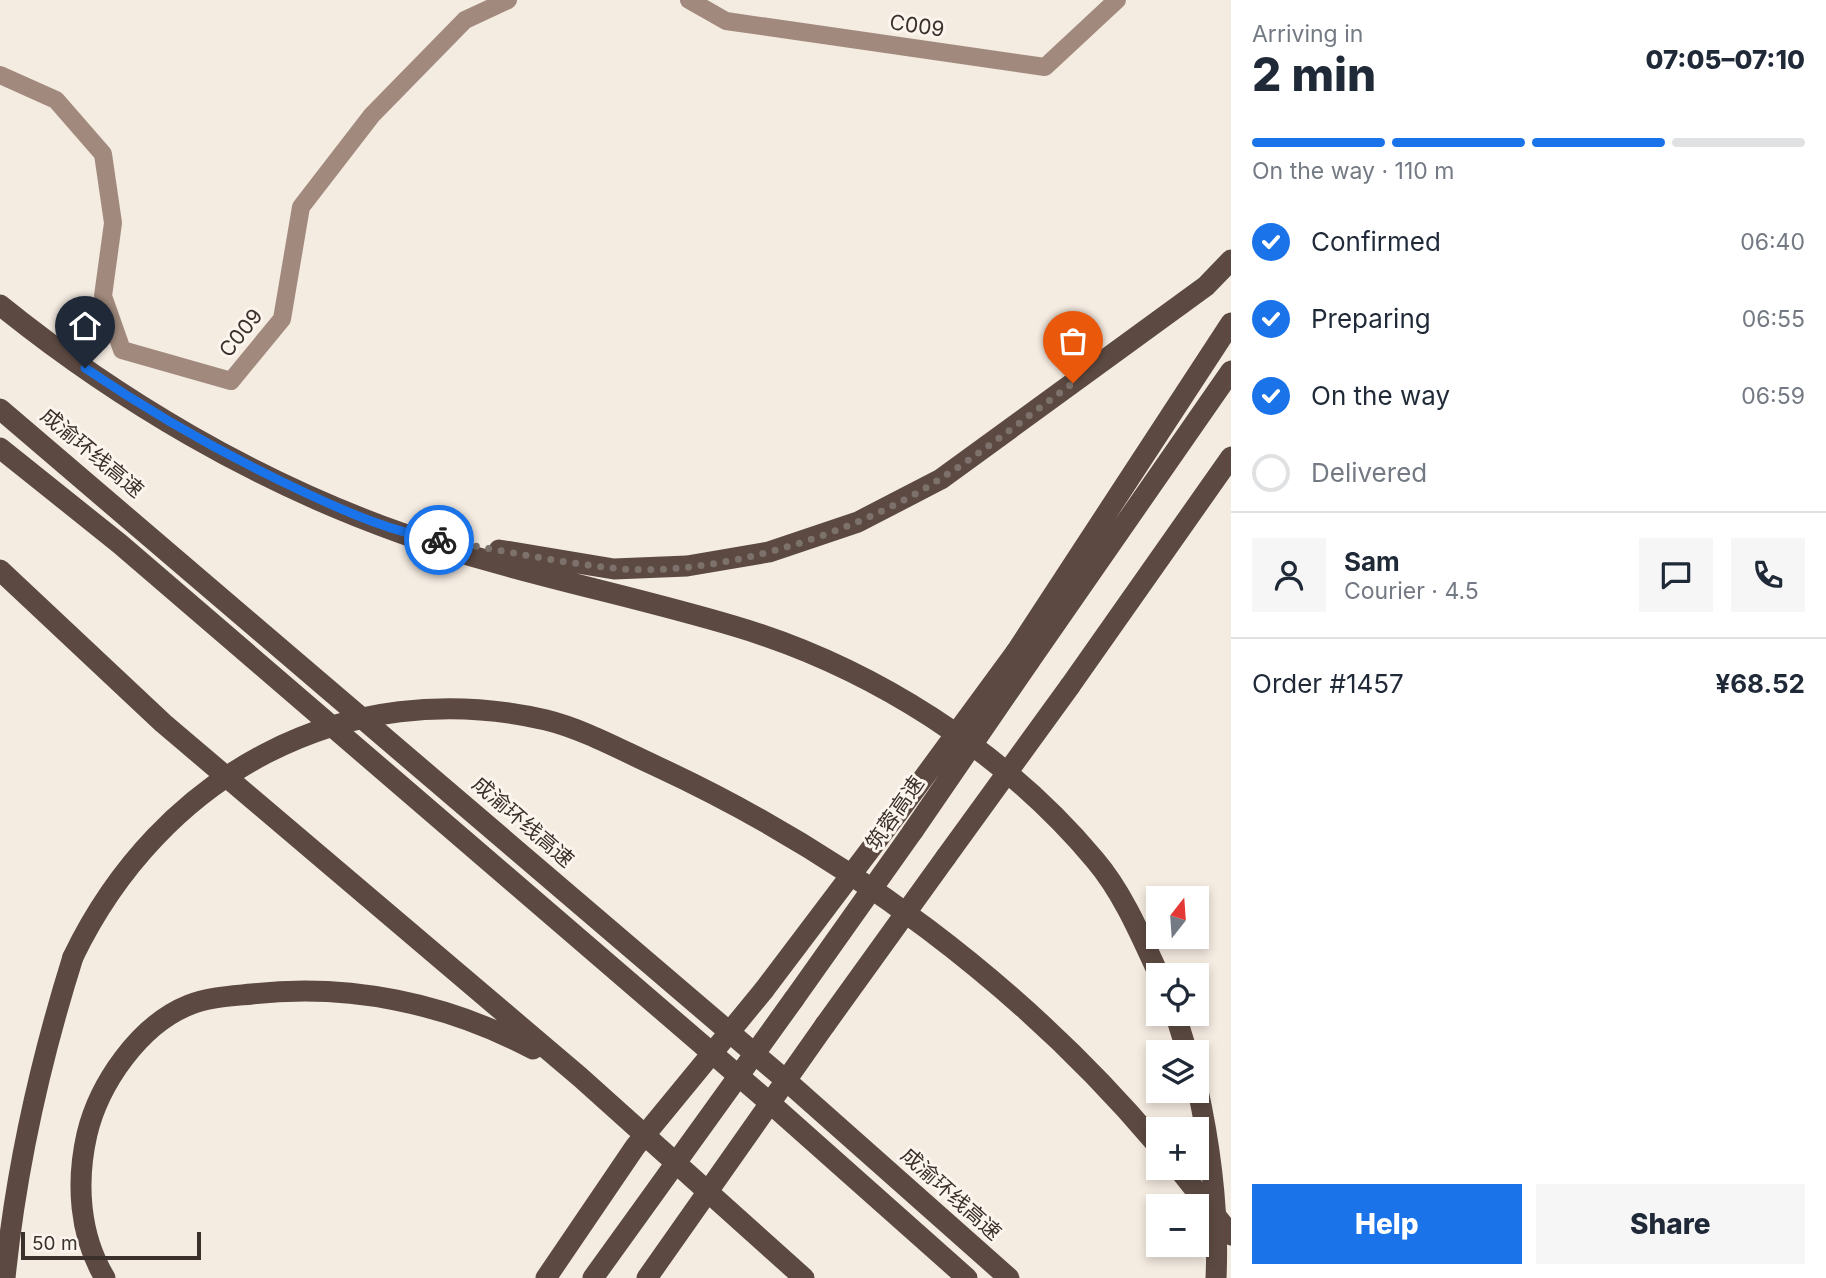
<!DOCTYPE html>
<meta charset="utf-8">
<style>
:root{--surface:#fff;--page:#f6f6f7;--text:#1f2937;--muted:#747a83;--line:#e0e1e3;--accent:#1a73e8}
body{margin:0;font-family:Inter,"Noto Sans SC",sans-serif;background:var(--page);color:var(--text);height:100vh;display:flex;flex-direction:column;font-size:26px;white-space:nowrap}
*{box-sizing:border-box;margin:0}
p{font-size:23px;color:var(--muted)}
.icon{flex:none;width:38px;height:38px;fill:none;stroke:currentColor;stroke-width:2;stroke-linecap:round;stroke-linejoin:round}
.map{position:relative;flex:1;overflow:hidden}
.side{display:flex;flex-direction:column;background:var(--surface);width:595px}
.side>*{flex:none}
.needle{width:46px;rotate:17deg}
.fabs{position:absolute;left:1146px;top:886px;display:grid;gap:14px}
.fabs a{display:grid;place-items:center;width:63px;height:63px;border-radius:0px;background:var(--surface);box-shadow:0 4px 10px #0003;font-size:35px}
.scale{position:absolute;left:21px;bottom:18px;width:180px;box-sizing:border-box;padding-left:7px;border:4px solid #3b302b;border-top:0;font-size:19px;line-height:24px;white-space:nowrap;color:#3b302b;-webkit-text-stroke:5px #fbf5ee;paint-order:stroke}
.pin{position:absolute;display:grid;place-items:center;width:60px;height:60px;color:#fff;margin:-72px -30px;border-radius:50% 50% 50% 0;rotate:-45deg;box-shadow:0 0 7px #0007}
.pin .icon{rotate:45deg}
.courier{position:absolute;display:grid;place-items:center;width:70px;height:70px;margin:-35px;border:5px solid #1a73e8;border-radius:50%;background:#fff;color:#222;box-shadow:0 2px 9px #0007}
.headline em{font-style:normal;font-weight:800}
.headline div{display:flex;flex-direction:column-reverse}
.headline{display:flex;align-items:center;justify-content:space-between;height:119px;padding:0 21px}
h1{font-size:46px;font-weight:800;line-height:52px}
.bar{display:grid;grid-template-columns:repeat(4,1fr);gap:10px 7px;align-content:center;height:84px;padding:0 21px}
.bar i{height:9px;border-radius:5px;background:var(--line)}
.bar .current{background:var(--accent)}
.bar p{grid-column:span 4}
.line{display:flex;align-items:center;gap:18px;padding:0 21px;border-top:2px solid var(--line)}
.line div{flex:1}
.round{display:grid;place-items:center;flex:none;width:74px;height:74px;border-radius:0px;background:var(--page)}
ol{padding:0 21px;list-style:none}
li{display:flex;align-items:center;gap:21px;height:77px}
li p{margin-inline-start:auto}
li .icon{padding:7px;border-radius:50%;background:var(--accent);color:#fff;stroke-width:4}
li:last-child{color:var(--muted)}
li i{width:38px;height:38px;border:4px solid var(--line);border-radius:50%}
.action{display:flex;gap:14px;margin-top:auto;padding:14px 21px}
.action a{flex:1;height:80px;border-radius:0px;background:var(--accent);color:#fff;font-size:28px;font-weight:800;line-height:80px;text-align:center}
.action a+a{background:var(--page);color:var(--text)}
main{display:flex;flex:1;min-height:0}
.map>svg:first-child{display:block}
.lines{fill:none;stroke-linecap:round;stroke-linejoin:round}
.secondary{stroke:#a18a7d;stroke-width:18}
.highway{stroke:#5c4a42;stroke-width:21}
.highway-bridge{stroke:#5c4a42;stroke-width:21}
.done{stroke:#7c716b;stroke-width:7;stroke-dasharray:0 12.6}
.route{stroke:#1a73e8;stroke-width:9}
.labels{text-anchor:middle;stroke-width:6;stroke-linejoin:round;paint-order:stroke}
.street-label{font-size:21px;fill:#3b302b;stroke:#fbf5ee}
</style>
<main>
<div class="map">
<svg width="1231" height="1278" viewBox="0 0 1231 1278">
<rect width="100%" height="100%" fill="#f4ebe1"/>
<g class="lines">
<!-- secondary -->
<path class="secondary" d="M689 0 726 21 1045 67 1117 0
M0 75 56 100 103 154 113 223 103 296 122 350 231 381 282 319 301 207 372 115 465 20 508 0"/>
<!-- highway -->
<path class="highway" d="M0 305C119 401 257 482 401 533 509 572 624 593 734 626 870 666 1004 751 1095 860 1123 893 1141 936 1159 975
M0 409 789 1083 1009 1278
M0 448 120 544 770 1103 967 1278
M499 550 614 569 687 566 769 552 858 522 941 479 1206 286 1231 260
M0 570 163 723 580 1077 804 1278
M1016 652 1231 323
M1029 662 1231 371
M1070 686 1231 457
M764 990 897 814
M794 999 913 831
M1175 1013 1187 1052
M825 1025 946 857
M1197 1086C1211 1149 1219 1213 1216 1278
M5 1278C16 1169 40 1062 73 957
M105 1278C79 1235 76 1182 87 1134 99 1084 139 1025 189 1005 208 997 232 996 252 994 349 983 446 1003 533 1049"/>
<!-- highway-bridge -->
<path class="highway-bridge" d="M897 814 1016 652
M913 831 1029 662
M946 857 1070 686
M73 957C160 776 345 673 546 720 583 729 621 750 656 766 846 854 1023 986 1158 1146
M1177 1167 1231 1235
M546 1278 635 1147 764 990
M593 1278 794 999
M647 1278 825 1025"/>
</g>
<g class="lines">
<!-- done -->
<path class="done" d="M439 540C497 549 555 562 612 568 714 579 855 534 940 479 986 450 1029 415 1073 383"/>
<!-- route -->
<path class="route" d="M85 368C156 416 230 458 308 494 351 514 393 532 439 540"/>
</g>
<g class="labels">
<!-- street labels -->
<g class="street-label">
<text transform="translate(917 26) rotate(8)" y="7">C009</text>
<text transform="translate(241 333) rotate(-51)" y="7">C009</text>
<text transform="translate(92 453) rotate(40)" y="7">成渝环线高速</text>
<text transform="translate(895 813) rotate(-55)" y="7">筑蓉高速</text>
<text transform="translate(523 822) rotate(41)" y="7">成渝环线高速</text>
<text transform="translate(951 1194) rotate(42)" y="7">成渝环线高速</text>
</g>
</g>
</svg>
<div class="fabs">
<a><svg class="needle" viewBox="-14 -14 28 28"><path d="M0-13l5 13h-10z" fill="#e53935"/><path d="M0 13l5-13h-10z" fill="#747a83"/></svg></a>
<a><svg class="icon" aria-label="locate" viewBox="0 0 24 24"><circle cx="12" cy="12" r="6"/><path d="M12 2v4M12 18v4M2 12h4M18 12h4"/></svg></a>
<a><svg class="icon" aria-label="layers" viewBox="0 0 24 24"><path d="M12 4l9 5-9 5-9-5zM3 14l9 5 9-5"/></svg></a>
<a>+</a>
<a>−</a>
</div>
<div class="scale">50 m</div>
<div class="pin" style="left:1073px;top:383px;background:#ea580c"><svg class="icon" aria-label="bag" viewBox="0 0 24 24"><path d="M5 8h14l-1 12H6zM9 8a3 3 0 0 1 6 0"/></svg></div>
<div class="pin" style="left:85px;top:368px;background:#1f2937"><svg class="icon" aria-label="home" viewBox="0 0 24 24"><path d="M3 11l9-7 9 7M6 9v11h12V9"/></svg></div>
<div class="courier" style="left:439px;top:540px"><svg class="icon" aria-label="bike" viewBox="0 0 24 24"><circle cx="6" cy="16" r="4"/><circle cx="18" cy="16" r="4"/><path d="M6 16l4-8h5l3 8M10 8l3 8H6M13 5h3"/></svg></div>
</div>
<section class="side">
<div class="headline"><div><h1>2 min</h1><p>Arriving in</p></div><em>07:05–07:10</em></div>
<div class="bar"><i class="current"></i><i class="current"></i><i class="current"></i><i></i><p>On the way · 110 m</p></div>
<ol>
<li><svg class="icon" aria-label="check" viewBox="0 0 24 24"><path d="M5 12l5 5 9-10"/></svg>Confirmed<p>06:40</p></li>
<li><svg class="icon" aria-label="check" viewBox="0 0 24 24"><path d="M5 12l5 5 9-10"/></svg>Preparing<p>06:55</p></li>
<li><svg class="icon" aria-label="check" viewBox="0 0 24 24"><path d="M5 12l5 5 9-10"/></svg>On the way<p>06:59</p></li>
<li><i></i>Delivered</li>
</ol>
<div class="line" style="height:126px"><a class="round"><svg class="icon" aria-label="person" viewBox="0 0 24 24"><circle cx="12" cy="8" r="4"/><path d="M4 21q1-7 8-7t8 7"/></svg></a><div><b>Sam</b><p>Courier · 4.5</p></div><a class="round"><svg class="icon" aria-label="chat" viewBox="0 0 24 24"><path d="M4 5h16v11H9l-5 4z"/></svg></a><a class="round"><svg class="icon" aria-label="phone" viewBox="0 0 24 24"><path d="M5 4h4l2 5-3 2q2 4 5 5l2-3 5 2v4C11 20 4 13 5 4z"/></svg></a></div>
<div class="line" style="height:91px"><div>Order #1457</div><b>¥68.52</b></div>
<div class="action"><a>Help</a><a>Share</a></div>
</section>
</main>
